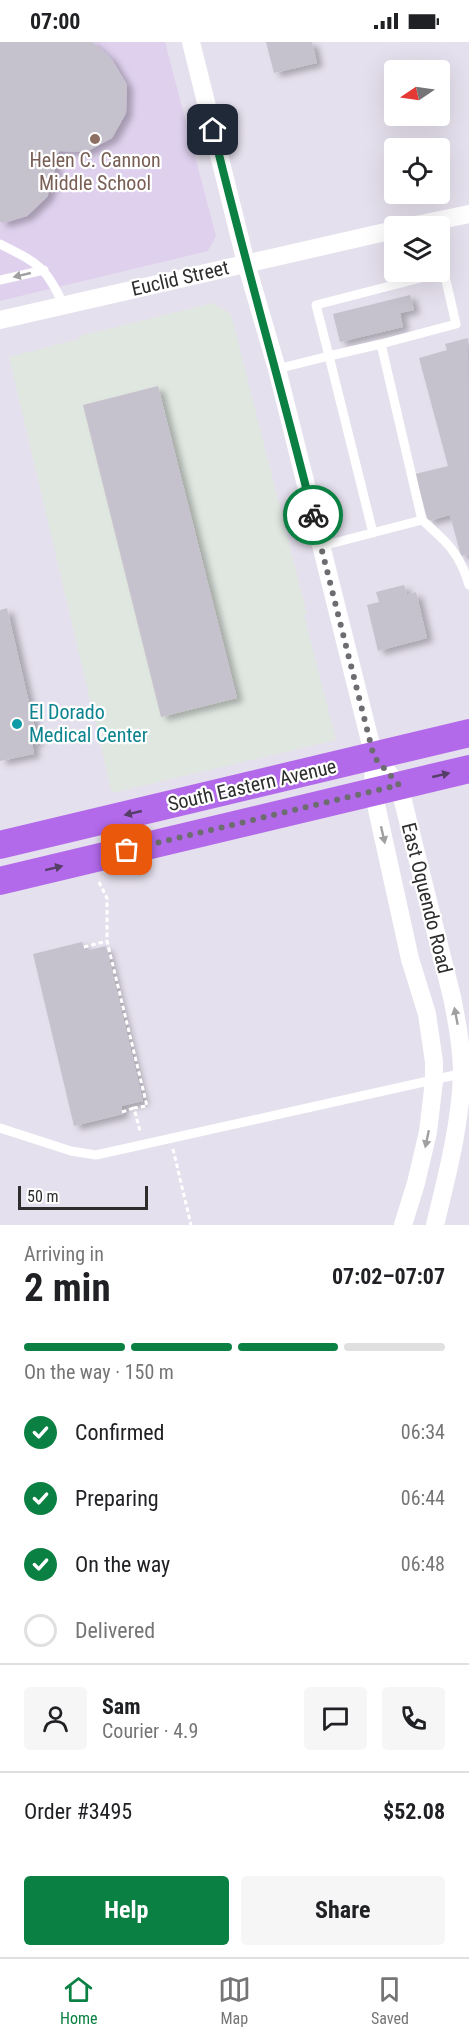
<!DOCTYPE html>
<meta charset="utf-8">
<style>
:root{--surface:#fff;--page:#f6f6f6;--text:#202124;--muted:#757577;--line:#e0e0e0;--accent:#0b8043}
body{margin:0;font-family:"Roboto Condensed",sans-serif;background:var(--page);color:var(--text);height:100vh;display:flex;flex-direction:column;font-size:22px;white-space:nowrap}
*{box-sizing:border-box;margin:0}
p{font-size:20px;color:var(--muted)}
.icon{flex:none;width:33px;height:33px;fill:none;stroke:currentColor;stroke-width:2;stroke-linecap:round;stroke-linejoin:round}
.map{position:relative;height:1183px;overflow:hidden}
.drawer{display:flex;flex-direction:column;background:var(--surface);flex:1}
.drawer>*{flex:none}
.needle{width:39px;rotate:257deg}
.fabs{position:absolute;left:384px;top:18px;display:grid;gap:12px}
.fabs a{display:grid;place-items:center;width:66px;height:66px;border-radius:6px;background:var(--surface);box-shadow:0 6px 24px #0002;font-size:30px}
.scale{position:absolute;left:18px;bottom:15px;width:130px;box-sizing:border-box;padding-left:6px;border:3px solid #2d2d2d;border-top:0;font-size:16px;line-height:21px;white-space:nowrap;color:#2d2d2d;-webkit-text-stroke:4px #fff;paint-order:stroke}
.pin{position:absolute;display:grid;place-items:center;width:51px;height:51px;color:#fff;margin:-26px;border-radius:12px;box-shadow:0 3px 9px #0006}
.courier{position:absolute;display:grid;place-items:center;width:60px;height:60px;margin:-30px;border:4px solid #0b8043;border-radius:50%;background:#fff;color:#222;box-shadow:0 2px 8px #0007}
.head em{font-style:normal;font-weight:700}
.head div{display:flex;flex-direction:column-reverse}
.head{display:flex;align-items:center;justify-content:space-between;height:102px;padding:0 24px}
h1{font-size:39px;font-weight:700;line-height:45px}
.bar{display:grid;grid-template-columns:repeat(4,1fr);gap:9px 6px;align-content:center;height:72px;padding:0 24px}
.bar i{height:8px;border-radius:4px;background:var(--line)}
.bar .current{background:var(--accent)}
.bar p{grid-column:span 4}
.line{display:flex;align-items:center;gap:15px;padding:0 24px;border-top:2px solid var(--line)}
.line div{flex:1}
.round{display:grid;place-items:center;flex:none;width:63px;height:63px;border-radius:6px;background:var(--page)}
ol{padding:0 24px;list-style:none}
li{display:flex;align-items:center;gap:18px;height:66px}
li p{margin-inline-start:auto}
li .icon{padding:6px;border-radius:50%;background:var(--accent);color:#fff;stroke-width:4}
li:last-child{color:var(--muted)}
li i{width:33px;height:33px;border:3px solid var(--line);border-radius:50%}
.cta{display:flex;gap:12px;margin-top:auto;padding:12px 24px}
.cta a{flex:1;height:69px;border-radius:6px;background:var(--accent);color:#fff;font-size:24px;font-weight:700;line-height:69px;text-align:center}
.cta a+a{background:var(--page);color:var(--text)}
.status{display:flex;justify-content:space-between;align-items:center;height:42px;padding:0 30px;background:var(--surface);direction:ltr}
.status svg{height:16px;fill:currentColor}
.tab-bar{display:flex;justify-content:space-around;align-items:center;height:84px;border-top:2px solid var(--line);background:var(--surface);font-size:16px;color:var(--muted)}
.tab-bar a{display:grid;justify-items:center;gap:3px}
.tab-bar .current{color:var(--accent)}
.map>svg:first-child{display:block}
.industrial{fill:#e0e7e1}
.education{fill:#dfd1ee}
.building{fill:#c6c2cd;filter:url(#shadow)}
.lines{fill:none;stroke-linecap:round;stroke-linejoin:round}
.path{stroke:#fff;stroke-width:3;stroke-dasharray:4.5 3;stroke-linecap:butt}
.service{stroke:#fff;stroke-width:9}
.minor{stroke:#fff;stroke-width:18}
.primary{stroke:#b269ea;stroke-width:28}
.oneway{fill:#a0a0a0}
.oneway2{fill:#553f66}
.done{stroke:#6d6c70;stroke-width:6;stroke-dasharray:0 10.8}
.route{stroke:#0b8043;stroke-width:8}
.education-dot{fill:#8d6e63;stroke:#fff;stroke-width:2}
.culture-dot{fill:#0f9aa8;stroke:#fff;stroke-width:2}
.labels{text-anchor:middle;stroke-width:4.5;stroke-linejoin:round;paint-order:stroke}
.education-label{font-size:20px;fill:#785e54;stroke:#fff}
.street-label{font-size:20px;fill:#2d2d2d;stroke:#fff}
.culture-label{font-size:20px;fill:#0d838f;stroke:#fff;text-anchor:start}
</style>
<div class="status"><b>07:00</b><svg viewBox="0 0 49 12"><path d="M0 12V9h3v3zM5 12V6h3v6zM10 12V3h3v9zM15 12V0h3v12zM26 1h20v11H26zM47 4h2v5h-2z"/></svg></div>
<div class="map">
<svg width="469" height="1183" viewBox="0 0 469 1183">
<defs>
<filter id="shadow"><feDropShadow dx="6" dy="4" stdDeviation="3" flood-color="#0004"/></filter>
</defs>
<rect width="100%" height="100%" fill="#e5e0ed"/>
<!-- industrial -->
<path class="industrial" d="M213 261 231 272 307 572 304 573 336 698 112 751 9 315 79 297V294Z"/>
<!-- education -->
<path class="education" d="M0 0H165L216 194 208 209 0 259Z"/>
<!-- building -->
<path class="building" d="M0 0H92L111 16 127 43 126 71 112 96 86 110 60 109 55 113V134L47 155 27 174 4 181 0 180Z
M266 0H312L317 21 274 31Z
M410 253 414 268 400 271 403 285 340 300 333 272Z
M468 296 469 512 461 514 450 473 428 479 415 432 448 424 419 316 447 308 445 302Z
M158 344 237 656 161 675 83 363Z
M404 543 407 553 416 550 427 596 378 609 367 563 379 560 376 550Z
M7 566 38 699 32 701 34 712 0 719V568Z
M82 900 85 909 106 904 143 1059 121 1064 123 1072 74 1084 33 912Z"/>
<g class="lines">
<!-- path -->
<path class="path" d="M99 840 107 856V899L147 1064 134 1066 140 1089
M84 905 107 899
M122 1070 134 1066
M173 1107 191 1183"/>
<!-- service -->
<path class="service" d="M0 202C37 221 45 223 63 262
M0 238 44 228
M277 327 329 314 316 263 444 230 456 282 381 302
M373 491 329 314 381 302 422 478
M322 504 422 478C446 499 460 511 469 543
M0 1086 71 1109 96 1113 464 1031"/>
<!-- minor -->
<path class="minor" d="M191 0 246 221 277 327 374 715 373 749 410 917 427 972 434 1020V1039L428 1090 416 1141 403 1183
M411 184 469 172
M0 278 394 188
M374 715 399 743 452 955C457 980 462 1006 462 1033 460 1084 447 1134 435 1183"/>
<!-- primary -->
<path class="primary" d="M0 803 469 691
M0 839 469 727"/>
</g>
<!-- one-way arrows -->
<defs><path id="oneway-solid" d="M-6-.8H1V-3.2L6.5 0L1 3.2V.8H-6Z" transform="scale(1.5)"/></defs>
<g class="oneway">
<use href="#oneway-solid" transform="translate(22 233) rotate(167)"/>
<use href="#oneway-solid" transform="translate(383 793) rotate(77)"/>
<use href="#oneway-solid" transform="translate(456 974) rotate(-101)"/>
<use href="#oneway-solid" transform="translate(427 1097) rotate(102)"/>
</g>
<g class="oneway2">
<use href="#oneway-solid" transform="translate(441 733) rotate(-13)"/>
<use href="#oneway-solid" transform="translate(133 771) rotate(167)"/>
<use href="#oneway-solid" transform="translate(54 826) rotate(-14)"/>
</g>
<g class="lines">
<!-- done -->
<path class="done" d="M127 808 399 743 374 715 313 473"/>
<!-- route -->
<path class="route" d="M213 88C244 217 281 344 313 473"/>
</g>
<!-- markers -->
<circle class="education-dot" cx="95" cy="97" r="6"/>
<circle class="culture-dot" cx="17" cy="682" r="6"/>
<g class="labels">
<!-- education labels -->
<g class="education-label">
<text x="95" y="125">Helen C. Cannon<tspan x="95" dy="23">Middle School</tspan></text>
</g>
<!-- street labels -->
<g class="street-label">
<text transform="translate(180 236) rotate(-13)" y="7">Euclid Street</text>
<text transform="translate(252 743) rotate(-13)" y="7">South Eastern Avenue</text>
<text transform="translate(427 856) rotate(76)" y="7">East Oquendo Road</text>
</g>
<!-- culture labels -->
<g class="culture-label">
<text x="29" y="677">El Dorado<tspan x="29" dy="23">Medical Center</tspan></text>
</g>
</g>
</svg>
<div class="fabs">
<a><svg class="needle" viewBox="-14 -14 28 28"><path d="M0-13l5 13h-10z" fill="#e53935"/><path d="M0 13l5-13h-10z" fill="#757577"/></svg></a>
<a><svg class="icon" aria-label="locate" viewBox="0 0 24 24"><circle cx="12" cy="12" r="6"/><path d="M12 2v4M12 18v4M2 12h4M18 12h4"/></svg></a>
<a><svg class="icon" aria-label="layers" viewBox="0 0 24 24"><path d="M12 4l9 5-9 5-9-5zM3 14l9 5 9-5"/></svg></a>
</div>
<div class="scale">50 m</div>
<div class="pin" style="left:127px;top:808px;background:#ea580c"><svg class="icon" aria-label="bag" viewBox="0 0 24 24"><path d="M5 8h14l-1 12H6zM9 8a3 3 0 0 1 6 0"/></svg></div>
<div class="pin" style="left:213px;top:88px;background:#1f2937"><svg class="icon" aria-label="home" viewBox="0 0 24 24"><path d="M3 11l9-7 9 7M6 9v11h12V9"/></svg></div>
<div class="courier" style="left:313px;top:473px"><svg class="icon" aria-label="bike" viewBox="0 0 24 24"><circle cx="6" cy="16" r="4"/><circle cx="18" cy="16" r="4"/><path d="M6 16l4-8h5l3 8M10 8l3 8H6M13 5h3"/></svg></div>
</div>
<section class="drawer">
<div class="head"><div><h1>2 min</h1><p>Arriving in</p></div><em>07:02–07:07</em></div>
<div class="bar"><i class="current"></i><i class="current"></i><i class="current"></i><i></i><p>On the way · 150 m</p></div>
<ol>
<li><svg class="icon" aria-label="check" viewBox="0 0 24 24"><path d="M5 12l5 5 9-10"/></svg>Confirmed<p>06:34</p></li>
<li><svg class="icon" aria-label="check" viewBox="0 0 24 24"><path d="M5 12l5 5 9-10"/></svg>Preparing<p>06:44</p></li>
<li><svg class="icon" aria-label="check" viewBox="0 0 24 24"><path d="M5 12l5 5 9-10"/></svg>On the way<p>06:48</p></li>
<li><i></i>Delivered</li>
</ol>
<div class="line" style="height:108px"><a class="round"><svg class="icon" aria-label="person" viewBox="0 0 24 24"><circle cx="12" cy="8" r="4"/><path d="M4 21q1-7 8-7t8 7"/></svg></a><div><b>Sam</b><p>Courier · 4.9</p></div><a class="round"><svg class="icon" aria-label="chat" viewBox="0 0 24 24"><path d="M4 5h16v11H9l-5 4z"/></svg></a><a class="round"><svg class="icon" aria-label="phone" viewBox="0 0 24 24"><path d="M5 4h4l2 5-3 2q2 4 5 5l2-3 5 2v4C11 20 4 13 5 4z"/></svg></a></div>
<div class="line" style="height:78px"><div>Order #3495</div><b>$52.08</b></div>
<div class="cta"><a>Help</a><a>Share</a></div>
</section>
<nav class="tab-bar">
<a class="current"><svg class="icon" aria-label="home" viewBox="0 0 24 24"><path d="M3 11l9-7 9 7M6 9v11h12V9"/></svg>Home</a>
<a><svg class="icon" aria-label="map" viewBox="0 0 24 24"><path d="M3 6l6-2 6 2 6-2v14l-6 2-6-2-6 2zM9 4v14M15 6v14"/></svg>Map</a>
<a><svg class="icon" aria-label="saved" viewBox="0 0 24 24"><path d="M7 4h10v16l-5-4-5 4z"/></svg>Saved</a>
</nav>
